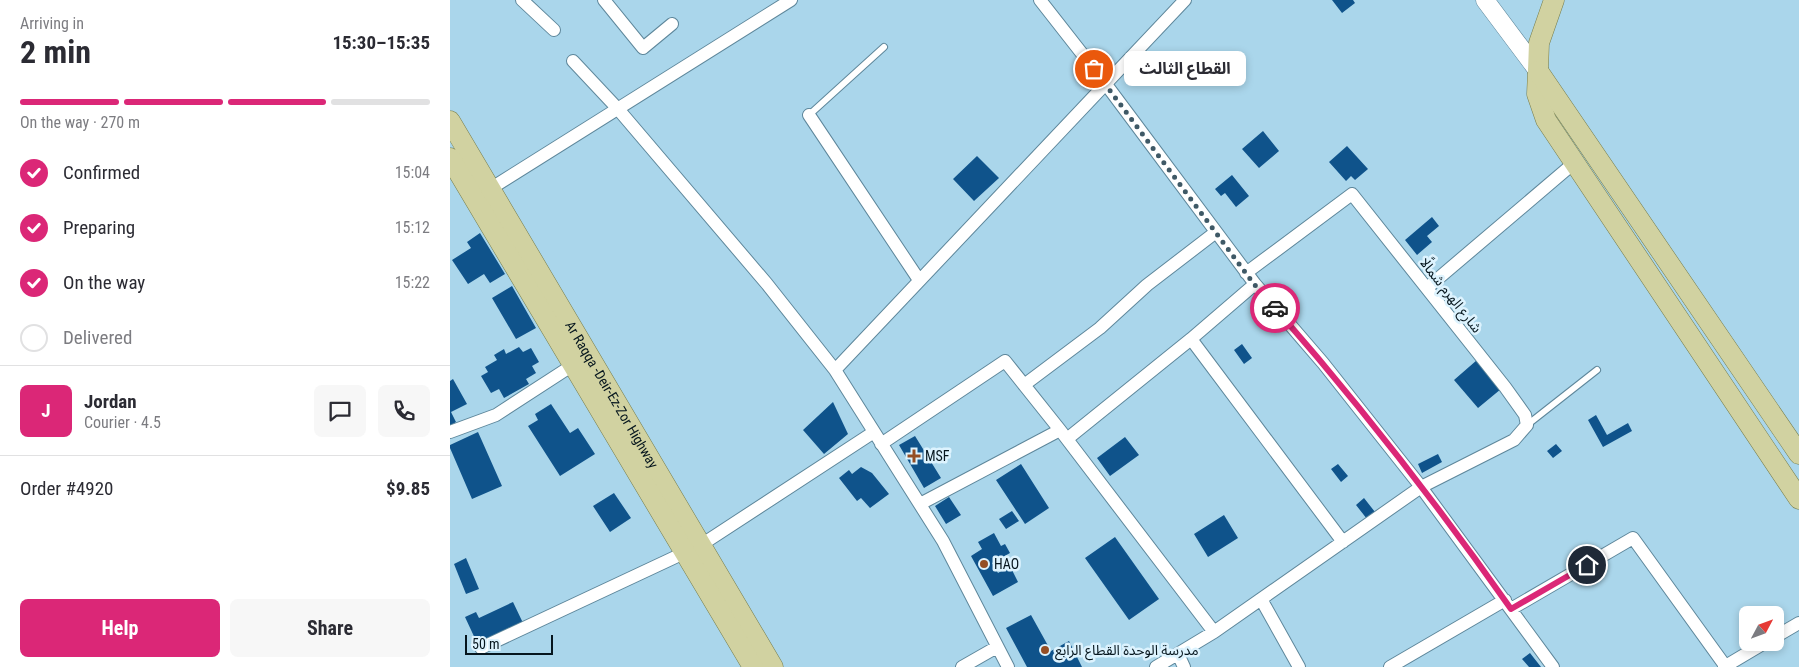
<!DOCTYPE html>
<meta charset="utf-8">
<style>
:root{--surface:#fff;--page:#f7f7f7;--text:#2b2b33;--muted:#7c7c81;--line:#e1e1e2;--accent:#db2777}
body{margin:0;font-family:"Roboto Condensed","Noto Sans Arabic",sans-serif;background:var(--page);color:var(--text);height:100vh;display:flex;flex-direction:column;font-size:19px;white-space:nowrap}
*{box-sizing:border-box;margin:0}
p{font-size:16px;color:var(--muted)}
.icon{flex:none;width:28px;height:28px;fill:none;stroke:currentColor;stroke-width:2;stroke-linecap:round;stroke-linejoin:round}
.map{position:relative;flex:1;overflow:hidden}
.details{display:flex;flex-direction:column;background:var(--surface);width:450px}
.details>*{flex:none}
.needle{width:32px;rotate:49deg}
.buttons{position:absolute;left:1289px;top:606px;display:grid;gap:10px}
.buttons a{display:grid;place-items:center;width:45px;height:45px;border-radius:8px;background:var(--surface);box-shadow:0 2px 8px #0003;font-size:25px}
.scale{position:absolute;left:15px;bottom:12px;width:88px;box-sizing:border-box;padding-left:5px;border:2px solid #06161e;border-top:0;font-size:14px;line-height:18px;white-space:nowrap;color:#06161e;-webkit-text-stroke:4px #ddf3fe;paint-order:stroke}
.pin{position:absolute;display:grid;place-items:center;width:42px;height:42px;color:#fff;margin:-21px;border:2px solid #fff;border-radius:50%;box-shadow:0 1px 5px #0007}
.courier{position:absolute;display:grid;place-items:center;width:50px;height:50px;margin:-25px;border:4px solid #db2777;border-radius:50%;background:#fff;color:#222;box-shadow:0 1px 6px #0007}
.bubble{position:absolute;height:35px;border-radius:8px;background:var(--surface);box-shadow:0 2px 8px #0003;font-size:16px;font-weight:700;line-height:35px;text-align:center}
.summary em{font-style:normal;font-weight:700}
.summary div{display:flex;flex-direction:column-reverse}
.summary{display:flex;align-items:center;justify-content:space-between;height:85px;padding:0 20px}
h1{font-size:32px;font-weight:700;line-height:38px}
.bar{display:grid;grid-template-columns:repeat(4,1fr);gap:8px 5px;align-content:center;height:60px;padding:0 20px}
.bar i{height:6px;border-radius:4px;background:var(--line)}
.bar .on{background:var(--accent)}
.bar p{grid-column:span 4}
.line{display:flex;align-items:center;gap:12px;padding:0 20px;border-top:1px solid var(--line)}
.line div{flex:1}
.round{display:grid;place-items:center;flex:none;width:52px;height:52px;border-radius:8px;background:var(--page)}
ol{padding:0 20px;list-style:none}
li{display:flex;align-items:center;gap:15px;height:55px}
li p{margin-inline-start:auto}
li .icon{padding:5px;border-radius:50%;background:var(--accent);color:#fff;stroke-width:4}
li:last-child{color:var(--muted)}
li i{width:28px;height:28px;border:2px solid var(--line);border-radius:50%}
.action{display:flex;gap:10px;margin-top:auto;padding:10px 20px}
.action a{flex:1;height:58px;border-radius:8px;background:var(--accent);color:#fff;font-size:20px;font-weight:700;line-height:58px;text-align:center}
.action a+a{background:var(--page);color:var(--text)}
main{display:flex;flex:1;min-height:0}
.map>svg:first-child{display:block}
.building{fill:#0f538b}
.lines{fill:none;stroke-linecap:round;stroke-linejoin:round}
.service-casing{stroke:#5e879b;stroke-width:8}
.minor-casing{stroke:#5e879b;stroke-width:14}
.secondary-casing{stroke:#5e879b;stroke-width:19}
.primary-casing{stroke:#767d4b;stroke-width:21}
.service{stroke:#fff;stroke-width:6}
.minor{stroke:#fff;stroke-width:12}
.secondary{stroke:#fff;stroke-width:18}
.primary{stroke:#d1d2a1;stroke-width:20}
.done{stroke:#3f5966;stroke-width:5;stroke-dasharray:0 9}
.route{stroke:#db2777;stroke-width:6}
.poi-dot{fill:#944e24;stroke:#ddf3fe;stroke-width:2}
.labels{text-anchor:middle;stroke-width:5;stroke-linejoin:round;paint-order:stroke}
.street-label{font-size:14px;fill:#06161e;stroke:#ddf3fe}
.poi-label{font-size:14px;fill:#06161e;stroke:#ddf3fe;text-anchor:start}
</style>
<main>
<section class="details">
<div class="summary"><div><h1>2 min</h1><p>Arriving in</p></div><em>15:30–15:35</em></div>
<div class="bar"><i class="on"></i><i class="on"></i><i class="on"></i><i></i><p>On the way · 270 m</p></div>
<ol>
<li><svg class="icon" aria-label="check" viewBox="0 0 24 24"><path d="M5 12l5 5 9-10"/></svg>Confirmed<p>15:04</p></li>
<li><svg class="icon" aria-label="check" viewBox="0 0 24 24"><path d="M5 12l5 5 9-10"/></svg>Preparing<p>15:12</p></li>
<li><svg class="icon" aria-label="check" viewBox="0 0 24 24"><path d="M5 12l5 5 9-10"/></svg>On the way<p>15:22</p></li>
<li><i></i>Delivered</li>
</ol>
<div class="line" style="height:90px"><b class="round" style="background:var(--accent);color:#fff">J</b><div><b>Jordan</b><p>Courier · 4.5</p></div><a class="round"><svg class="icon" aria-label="chat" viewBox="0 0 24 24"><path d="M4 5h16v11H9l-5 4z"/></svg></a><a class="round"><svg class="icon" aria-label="phone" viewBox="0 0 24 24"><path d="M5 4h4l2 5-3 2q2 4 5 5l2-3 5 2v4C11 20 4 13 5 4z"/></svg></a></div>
<div class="line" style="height:65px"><div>Order #4920</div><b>$9.85</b></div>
<div class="action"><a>Help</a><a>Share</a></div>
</section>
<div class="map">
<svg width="1349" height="667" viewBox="0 0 1349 667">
<rect width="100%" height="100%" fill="#aad6eb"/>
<!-- building -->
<path class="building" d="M882 0H903L905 3 892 13Z
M813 131 829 151 809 168 792 149Z
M897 146 918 169 905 180 901 176 896 181 879 162Z
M527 156 549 178 524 201 503 179Z
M782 175 799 196 786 207 775 193 771 196 765 189Z
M982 217 989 226 977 236 982 242 967 255 955 240Z
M30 233 55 274 40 283 34 274 18 284 2 260 21 248 17 242Z
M62 286 86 328 66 339 42 298Z
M792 344 802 358 794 364 784 350Z
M69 347 73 352 81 348 89 362 82 366 86 373 76 379 79 384 54 398 49 389 41 393 31 376 38 372 35 367 47 360 44 355 54 349 56 354Z
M1027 360 1051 389 1028 408 1004 380Z
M3 379 17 404 1 412 6 422 0 426V381Z
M383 402 398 434 374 454 353 430Z
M101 404 120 433 128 428 145 454 110 476 78 426 88 420 85 414Z
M1146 415 1157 435 1178 423 1182 431 1153 447 1138 420Z
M28 432 52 486 22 499 0 448V445Z
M465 436 491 478 474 488 449 445Z
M675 437 689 455 660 476 647 458Z
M1106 444 1112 451 1103 458 1097 451Z
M988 454 992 462 972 473 968 464Z
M571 464 599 508 575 524 546 480Z
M888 464 898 476 891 482 881 469Z
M411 467 422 473 439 494 420 508 411 498 407 501 389 478 399 470 402 474Z
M164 493 181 518 160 532 143 506Z
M499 497 511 515 496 524 485 506Z
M914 498 925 512 917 519 906 505Z
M562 511 569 521 556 529 549 519Z
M774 515 788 538 758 557 744 534Z
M544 533 551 546 555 544 560 553 542 563 548 573 560 566 568 582 543 596 521 556 532 549 528 542Z
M665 537 709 599 679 620 635 558Z
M16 558 29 589 16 594 4 564Z
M63 602 73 623 28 645 15 617 26 612 29 618Z
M581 615 601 651 619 641 632 667H577L556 628Z
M1080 653 1091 667H1079L1072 659Z"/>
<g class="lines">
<!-- service casing -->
<g class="service-casing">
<path id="service" d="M359 115 434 47
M1077 425 1147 370"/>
</g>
<!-- minor casing -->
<g class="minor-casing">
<path id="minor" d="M72 0 104 30
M154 0 193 48 222 24
M590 0 655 83 805 284 873 363 968 483 1103 667
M123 61 168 109 317 284 385 370 493 541 558 667
M359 115 469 280
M40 189 341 0
M977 288 1124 163
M741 339 893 542
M385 370 735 0
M574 385 650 328 697 285 766 232
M0 432 46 415 123 365
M617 439 741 339 805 284
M431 444 555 361 610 430 764 632
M470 504 610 430
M811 599 849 667
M1061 609 1183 538 1276 667
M1325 637 1349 623
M31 648 251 545 424 432
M728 654 734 667
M512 667 547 647
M706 667 764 632 971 487 1064 440 1077 425 1075 415 1055 387 902 194 796 273
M940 667 1055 600
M1274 667 1316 642"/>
</g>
<!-- secondary casing -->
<g class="secondary-casing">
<path id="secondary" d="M1035 0 1088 71"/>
</g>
<!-- primary casing -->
<g class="primary-casing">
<g id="primary">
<path d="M1104 0 1089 43 1088 71 1087 94 1096 120 1349 499"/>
<path d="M1088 71 1349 454"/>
<path id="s1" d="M0 121 323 667"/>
<path d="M0 158 303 667"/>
</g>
</g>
<!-- service -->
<use href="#service" class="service"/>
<!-- minor -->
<use href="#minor" class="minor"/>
<!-- secondary -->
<use href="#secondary" class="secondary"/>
<!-- primary -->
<use href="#primary" class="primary"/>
</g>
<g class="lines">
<!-- done -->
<path class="done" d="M644 69 804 284 825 308"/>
<!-- route -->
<path class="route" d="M825 308C909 404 988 505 1061 609L1137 565"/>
</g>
<!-- markers -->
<g class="poi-dot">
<path d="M461.5 448.5h5v5h5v5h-5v5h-5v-5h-5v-5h5z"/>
<circle cx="534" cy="564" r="5"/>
<circle cx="595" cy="650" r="5"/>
</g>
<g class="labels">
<!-- street labels -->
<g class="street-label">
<text transform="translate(1001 295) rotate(52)" y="5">شارع الهرم شمالًا</text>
<text dy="5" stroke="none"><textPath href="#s1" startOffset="318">Ar Raqqa -Deir-Ez-Zor Highway</textPath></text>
</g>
<!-- poi labels -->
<g class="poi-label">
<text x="475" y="461">MSF</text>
<text x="544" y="569">HAO</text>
<text x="605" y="655">مدرسة الوحدة القطاع الرابع</text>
</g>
</g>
</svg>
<div class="buttons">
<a><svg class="needle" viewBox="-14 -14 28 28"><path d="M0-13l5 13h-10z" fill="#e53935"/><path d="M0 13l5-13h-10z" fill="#7c7c81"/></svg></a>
</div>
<div class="scale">50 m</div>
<div class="pin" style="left:644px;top:69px;background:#ea580c"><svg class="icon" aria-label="bag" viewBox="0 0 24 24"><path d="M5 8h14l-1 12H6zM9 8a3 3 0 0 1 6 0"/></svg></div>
<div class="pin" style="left:1137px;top:565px;background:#1f2937"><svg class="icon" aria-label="home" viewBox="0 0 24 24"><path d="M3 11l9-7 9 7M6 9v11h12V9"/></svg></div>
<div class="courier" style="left:825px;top:308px"><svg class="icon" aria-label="car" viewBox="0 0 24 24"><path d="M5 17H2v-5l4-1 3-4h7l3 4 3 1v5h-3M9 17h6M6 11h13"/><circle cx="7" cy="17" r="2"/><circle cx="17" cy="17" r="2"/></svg></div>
<div class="bubble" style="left:674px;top:51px;width:122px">القطاع الثالث</div>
</div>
</main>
